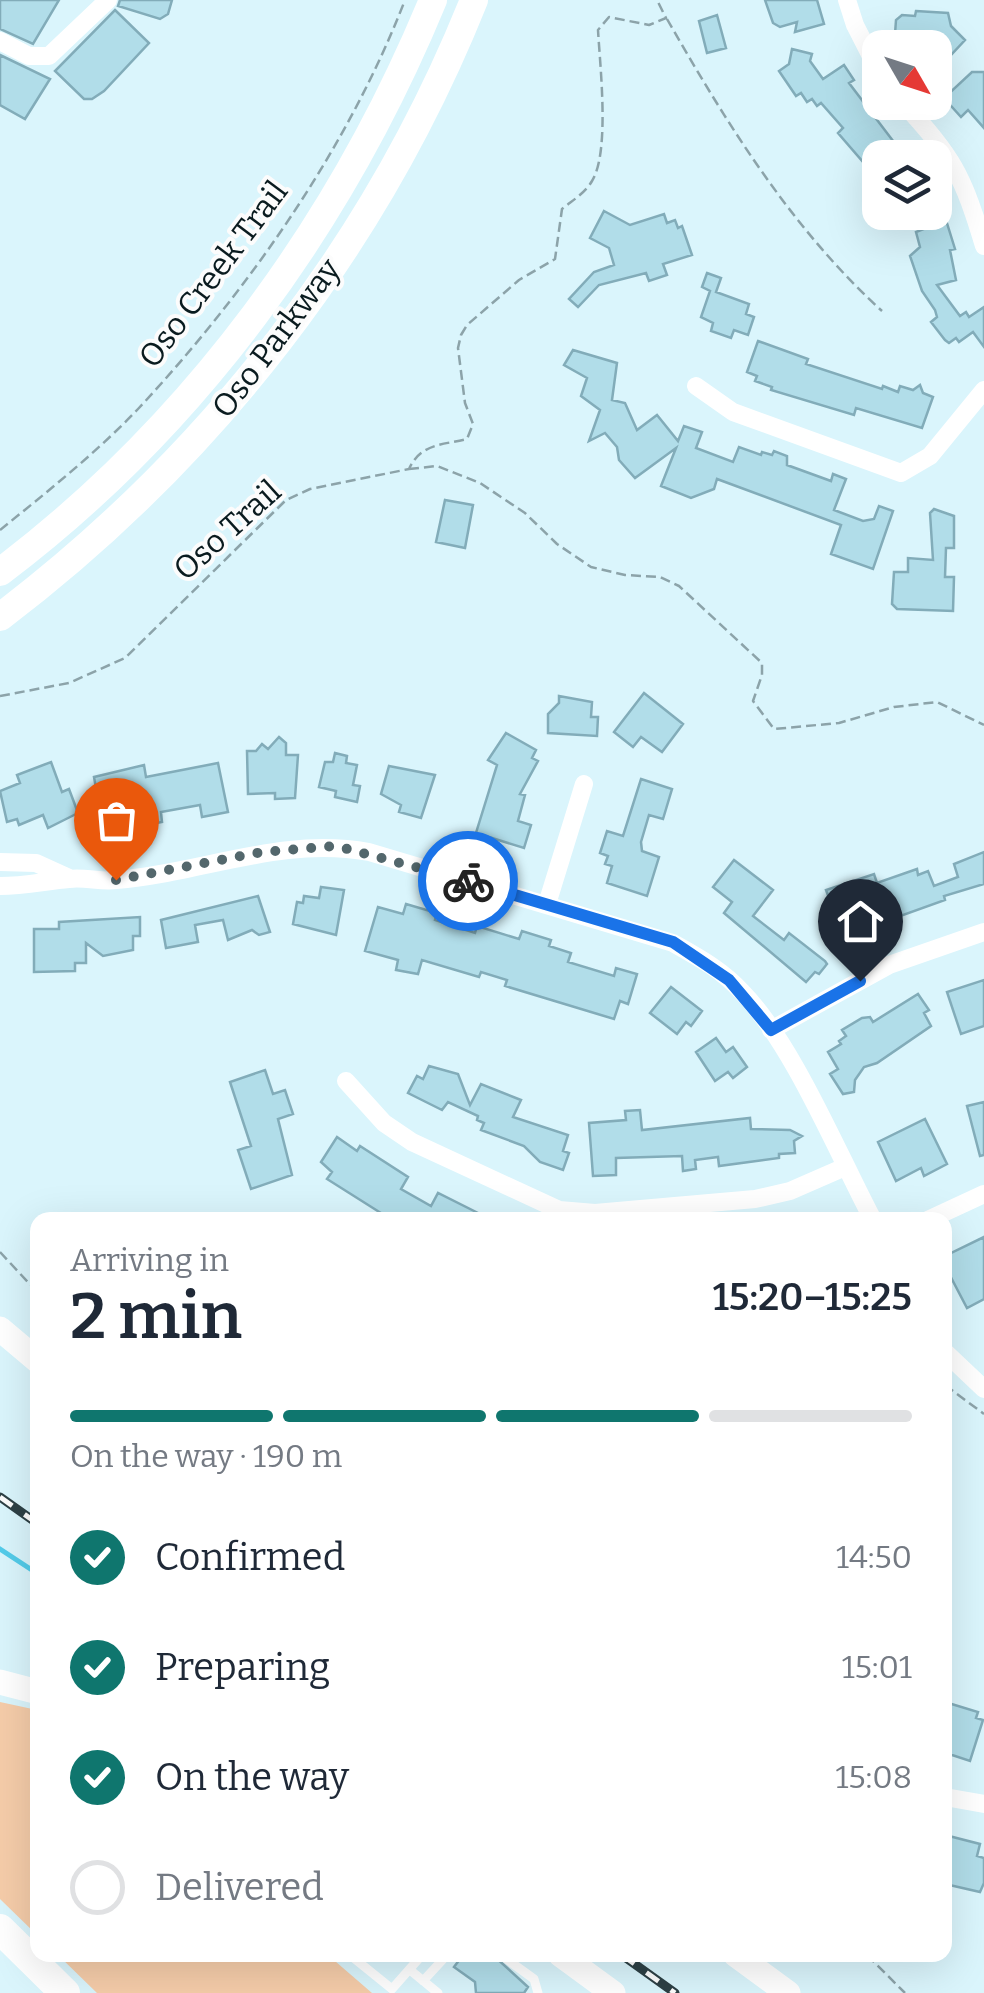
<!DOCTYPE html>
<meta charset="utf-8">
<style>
:root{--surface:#fff;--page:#f6f6f7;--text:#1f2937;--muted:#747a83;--line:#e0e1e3;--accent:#0f766e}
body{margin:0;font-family:Bitter,serif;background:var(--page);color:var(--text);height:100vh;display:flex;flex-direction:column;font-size:38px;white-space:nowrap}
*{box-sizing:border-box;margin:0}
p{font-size:32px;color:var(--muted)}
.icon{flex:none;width:55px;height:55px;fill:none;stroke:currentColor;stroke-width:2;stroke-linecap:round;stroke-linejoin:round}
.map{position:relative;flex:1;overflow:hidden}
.side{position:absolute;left:30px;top:1212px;width:922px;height:750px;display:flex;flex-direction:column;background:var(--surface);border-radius:20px;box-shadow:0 10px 40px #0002}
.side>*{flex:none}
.needle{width:65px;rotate:129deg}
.controls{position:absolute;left:862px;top:30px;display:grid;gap:20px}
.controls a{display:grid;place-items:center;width:90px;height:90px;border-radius:20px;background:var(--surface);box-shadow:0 10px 40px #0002;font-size:50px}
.pin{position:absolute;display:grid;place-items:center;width:85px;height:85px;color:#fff;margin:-102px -42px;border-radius:50% 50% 50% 0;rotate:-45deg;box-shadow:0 0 10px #0007}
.pin .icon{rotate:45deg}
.courier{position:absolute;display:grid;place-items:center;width:100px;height:100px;margin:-50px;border:8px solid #1a73e8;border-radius:50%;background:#fff;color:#222;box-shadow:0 2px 12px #0007}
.headline em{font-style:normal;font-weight:600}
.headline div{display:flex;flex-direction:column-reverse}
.headline{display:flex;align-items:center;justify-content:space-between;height:170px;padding:0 40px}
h1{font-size:65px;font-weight:600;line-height:75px}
.bar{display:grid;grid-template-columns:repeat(4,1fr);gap:15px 10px;align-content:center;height:120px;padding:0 40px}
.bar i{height:12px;border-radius:8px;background:var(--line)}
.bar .current{background:var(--accent)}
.bar p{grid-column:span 4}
ol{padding:0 40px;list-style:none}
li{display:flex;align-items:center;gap:30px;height:110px}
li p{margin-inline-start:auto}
li .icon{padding:10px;border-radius:50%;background:var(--accent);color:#fff;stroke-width:4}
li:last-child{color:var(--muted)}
li i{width:55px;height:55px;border:5px solid var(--line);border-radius:50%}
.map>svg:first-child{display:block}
.green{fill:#f5cca9}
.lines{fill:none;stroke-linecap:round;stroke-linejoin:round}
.stream{stroke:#53ccea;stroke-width:5}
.building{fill:#b1dde9;stroke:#82acb9;stroke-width:2.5}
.path{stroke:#8ca3a9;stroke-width:2.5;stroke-dasharray:10 5;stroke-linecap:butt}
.lane{stroke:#fff;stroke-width:9}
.street{stroke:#fff;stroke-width:18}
.secondary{stroke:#fff;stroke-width:25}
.primary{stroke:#fff;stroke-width:28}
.highway{stroke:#fff;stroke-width:30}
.rail-casing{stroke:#2d4045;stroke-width:9}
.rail{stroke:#fcfcfc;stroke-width:5;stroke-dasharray:15;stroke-linecap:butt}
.done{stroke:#53676c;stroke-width:10;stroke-dasharray:0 18}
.route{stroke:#1a73e8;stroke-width:12}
.labels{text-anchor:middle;stroke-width:8;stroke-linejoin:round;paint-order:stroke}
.street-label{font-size:32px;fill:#0a1b1f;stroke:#fcfcfc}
</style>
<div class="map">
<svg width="984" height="1993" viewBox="0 0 984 1993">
<rect width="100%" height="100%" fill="#daf5fc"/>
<!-- green -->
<path class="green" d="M0 1702 37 1710V1935L0 1899Z
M58 1955H328L372 1993H97Z"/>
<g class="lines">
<!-- stream -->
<path class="stream" d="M0 1549 38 1574"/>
</g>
<!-- building -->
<path class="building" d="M0 0H59L33 44 0 29Z
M120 0H172L168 14 160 19 118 6Z
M765 0H817L824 24 795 32 797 22 780 27 773 23Z
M115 10 149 43 104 91 92 99H84L55 71Z
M916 11 948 13 951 26 965 40 935 72V45L943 37 895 34 896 20 902 15 915 16Z
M717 15 726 48 707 53 699 21Z
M792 49 812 54 810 61 823 79 844 65 854 80 849 83 906 158H880V192L868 177 869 169 838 133 843 128 821 103 817 106 812 99 807 102 801 93 796 96 779 71 789 64Z
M0 55 50 79 25 119 0 105Z
M972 72H984V128L968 110 961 117 944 98Z
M604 211 630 225 664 214 667 223 675 220 678 228 682 226 692 255 663 264 667 275 649 281 646 273 599 285 578 307 569 299 594 272 614 265 609 248 590 238Z
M946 220 955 249 950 250 956 280 937 285 960 316 966 312 969 317 984 307V347L973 332 959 342 956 338 949 343 945 340 931 322 937 317 935 310 922 291 910 256 920 247 916 232Z
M707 273 721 278 716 292 749 304 746 314 754 317 748 335 734 330 731 338 711 331 713 323 701 317 710 291 702 287Z
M758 341 808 359 806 364 882 389 883 386 898 392 900 386 913 390 920 385 923 393 933 397 922 428 856 408 854 415 771 390 772 387 755 381 757 376 747 372Z
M573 350 617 363 612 400 625 403 637 430 657 415 678 441 684 426 702 432 696 448 733 462 739 447 761 455 762 452 772 455 774 451 787 456V465L831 481 833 474 846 479 834 510 863 521 874 519 879 506 893 511 873 569 831 554 841 525 717 479 714 489 691 498 661 486 676 448 635 478 619 460 617 447 605 433 589 441 600 410 581 396 587 378 564 365Z
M445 500 473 505 465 548 436 542Z
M934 509 954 516V548H946L945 577H954L953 611 897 609 892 604 894 572H908V558L933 560 930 513Z
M644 693 683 724 662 752 641 737 633 747 614 732Z
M559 696 592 702 591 717H598L597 736 548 733V714L559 703Z
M506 733 536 750 532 758 538 761 520 794 525 795 518 821 531 825 524 848 476 833 497 765 488 760Z
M279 737 286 743V755H298L295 798 275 799V793L248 794 247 751H256L262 744 268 749Z
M335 753 347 756 346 763 357 765 353 785 360 786 357 802 335 797 336 791 319 787 325 762H333Z
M51 762 62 792 69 789 78 813 48 828 43 815 19 825 17 819 7 822 0 791 20 783 17 775Z
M218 763 228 812 202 817 200 805 161 812 162 822 129 828 130 832 104 834 94 777 144 765 146 777Z
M389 766 435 775 421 818 399 812 401 805 381 794Z
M641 779 672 789 663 819 649 815 641 842 642 851 659 857 647 896 607 883 612 866 605 864 608 856 600 853 607 831 623 836Z
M984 852V884L944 896 945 900 867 928 862 916 838 923 826 890 874 874 877 883 917 869 918 875 928 871 934 886 958 877 954 864Z
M734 860 773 890 753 916 784 940 789 933 825 961 827 964 819 974 815 972 806 982 724 913 732 902 713 887Z
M321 887 344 890 336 935 293 924 297 902 303 903 304 896 319 898Z
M258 896 270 932 259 935 252 930 228 940 223 920 195 925 198 942 166 948 161 920Z
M406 904 437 913 435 920 475 933 477 926 519 939 522 931 551 940 549 946 571 953 568 962 614 976 616 968 637 974 628 1004 620 1001 614 1019 505 986 507 980 481 972 479 977 422 960 418 974 396 970 398 960 365 951 378 907 403 914Z
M140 917V936H133V950L103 956 86 943V963H75V971L34 972V929H59V922Z
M984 980V1026L961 1034 947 992Z
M671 987 702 1011 691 1026 686 1022 677 1034 650 1013Z
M918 994 929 1010 924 1013 931 1026 877 1063 864 1067 855 1080 854 1092 843 1094 830 1074 838 1069 828 1052 841 1044 839 1041 846 1036 842 1030 862 1018 870 1017 873 1022Z
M716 1038 726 1052 733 1047 747 1067 733 1078 728 1072 715 1081 696 1052Z
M429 1066 458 1074 470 1105 481 1084 521 1100 513 1117 568 1135 563 1151 569 1153 563 1170 540 1162 524 1146 481 1130 484 1123 477 1120 478 1116 448 1102 442 1110 408 1093 417 1076 423 1079Z
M265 1070 273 1094 285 1090 293 1114 278 1119 292 1175 251 1189 238 1150 251 1146 230 1082Z
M984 1102V1155L980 1156 967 1106Z
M640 1110 642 1130 750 1118 751 1129 790 1130 802 1136 794 1141 795 1153 779 1154V1158L719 1166 718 1157 695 1160 696 1169 683 1171 682 1156 616 1158V1175L593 1176 589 1123 626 1120 625 1111Z
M925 1119 947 1164 924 1176 921 1168 896 1181 878 1142Z
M337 1137 357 1151 360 1146 408 1177 401 1189 431 1206 438 1193 492 1220H392L327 1179 332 1172 321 1162Z
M984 1237V1299L967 1308 945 1266V1256Z
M945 1702 978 1712 976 1718 983 1720 970 1761 949 1754Z
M945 1835 980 1844 977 1856 984 1858V1883L980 1892 945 1884Z
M463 1955H493L528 1987 524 1993H476L475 1982 454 1967Z"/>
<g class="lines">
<!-- path -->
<path class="path" d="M667 19C727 124 792 229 882 311
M409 469 437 466 480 483 525 513 557 544 591 567 625 575 660 577 679 586 762 663V675L753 701 774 729 839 723 894 707 937 702 984 725
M0 530C47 492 96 453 138 409 247 292 347 150 405 0
M0 696 69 683 125 658 286 500 310 489 409 469C421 443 443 445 467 439L473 424 465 403 458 348 461 335 467 325 519 280 555 259 562 209C573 200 585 193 592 181 610 152 600 66 598 30L609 17 649 25 666 18 657 0
M0 1252 38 1293
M945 1385 984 1414
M867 1955 905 1993"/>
<!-- lane -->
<path class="lane" d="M350 1955 392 1989 422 1955
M501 1955 534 1979 538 1993
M410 1970 438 1993
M423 1981 447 1955"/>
<!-- street -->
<path class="street" d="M847 0 855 25 880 74
M0 41 29 56H49L108 0
M902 102C953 156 963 176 984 246
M696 386 733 412 901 473 930 456 984 390
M0 862 36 863 69 878
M0 886C24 886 46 881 69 879 85 877 101 882 116 880 203 873 281 836 369 852L673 943C698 957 722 970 742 992 793 1044 838 1154 873 1220
M547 904 584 784
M771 1030 889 965 984 932
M346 1081 384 1123 412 1142 559 1210 595 1213 755 1199 790 1191 845 1167
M928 1220 984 1194
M945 1352 984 1389
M945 1797 984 1804"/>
<!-- secondary -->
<path class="secondary" d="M0 1329 38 1361
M0 1682 38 1692
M561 1955 613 1993
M736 1955 788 1993"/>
<!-- primary -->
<path class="primary" d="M0 572C194 426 341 223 433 0
M0 617C210 458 376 245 474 0"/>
<!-- highway -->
<path class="highway" d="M0 1929 65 1993"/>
<!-- rail casing -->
<g class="rail-casing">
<path id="rail" d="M0 1497 38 1524
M622 1955 675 1993"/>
</g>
<!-- rail -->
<use href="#rail" class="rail"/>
</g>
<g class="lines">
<!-- done -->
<path class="done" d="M116 880 262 852 336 846 468 881"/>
<!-- route -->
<path class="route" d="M468 881 673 942 729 980 771 1030 860 981"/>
</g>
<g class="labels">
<!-- street labels -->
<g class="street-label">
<text transform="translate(213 274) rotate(-53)" y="11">Oso Creek Trail</text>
<text transform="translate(276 338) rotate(-53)" y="11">Oso Parkway</text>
<text transform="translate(227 530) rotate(-42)" y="11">Oso Trail</text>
</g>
</g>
</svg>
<div class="controls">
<a><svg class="needle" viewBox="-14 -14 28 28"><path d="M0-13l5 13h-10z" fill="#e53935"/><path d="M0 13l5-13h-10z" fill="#747a83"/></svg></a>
<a><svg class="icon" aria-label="layers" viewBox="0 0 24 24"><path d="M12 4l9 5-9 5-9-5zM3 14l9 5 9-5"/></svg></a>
</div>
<div class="pin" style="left:116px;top:880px;background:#ea580c"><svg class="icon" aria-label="bag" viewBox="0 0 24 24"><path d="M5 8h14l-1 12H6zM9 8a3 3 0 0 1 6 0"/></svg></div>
<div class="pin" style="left:860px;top:981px;background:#1f2937"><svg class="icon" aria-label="home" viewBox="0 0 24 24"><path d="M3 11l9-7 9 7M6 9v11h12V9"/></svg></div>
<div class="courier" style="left:468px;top:881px"><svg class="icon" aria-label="bike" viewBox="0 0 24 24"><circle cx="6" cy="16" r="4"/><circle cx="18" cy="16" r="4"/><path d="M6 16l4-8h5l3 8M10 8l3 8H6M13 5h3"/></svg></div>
<section class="side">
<div class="headline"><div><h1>2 min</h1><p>Arriving in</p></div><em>15:20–15:25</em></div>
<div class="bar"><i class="current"></i><i class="current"></i><i class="current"></i><i></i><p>On the way · 190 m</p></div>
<ol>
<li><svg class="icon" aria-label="check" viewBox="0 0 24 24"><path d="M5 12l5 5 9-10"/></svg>Confirmed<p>14:50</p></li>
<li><svg class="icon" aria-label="check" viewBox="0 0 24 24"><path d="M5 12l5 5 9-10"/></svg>Preparing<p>15:01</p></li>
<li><svg class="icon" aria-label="check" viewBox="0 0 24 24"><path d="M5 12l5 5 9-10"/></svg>On the way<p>15:08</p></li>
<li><i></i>Delivered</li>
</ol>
</section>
</div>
